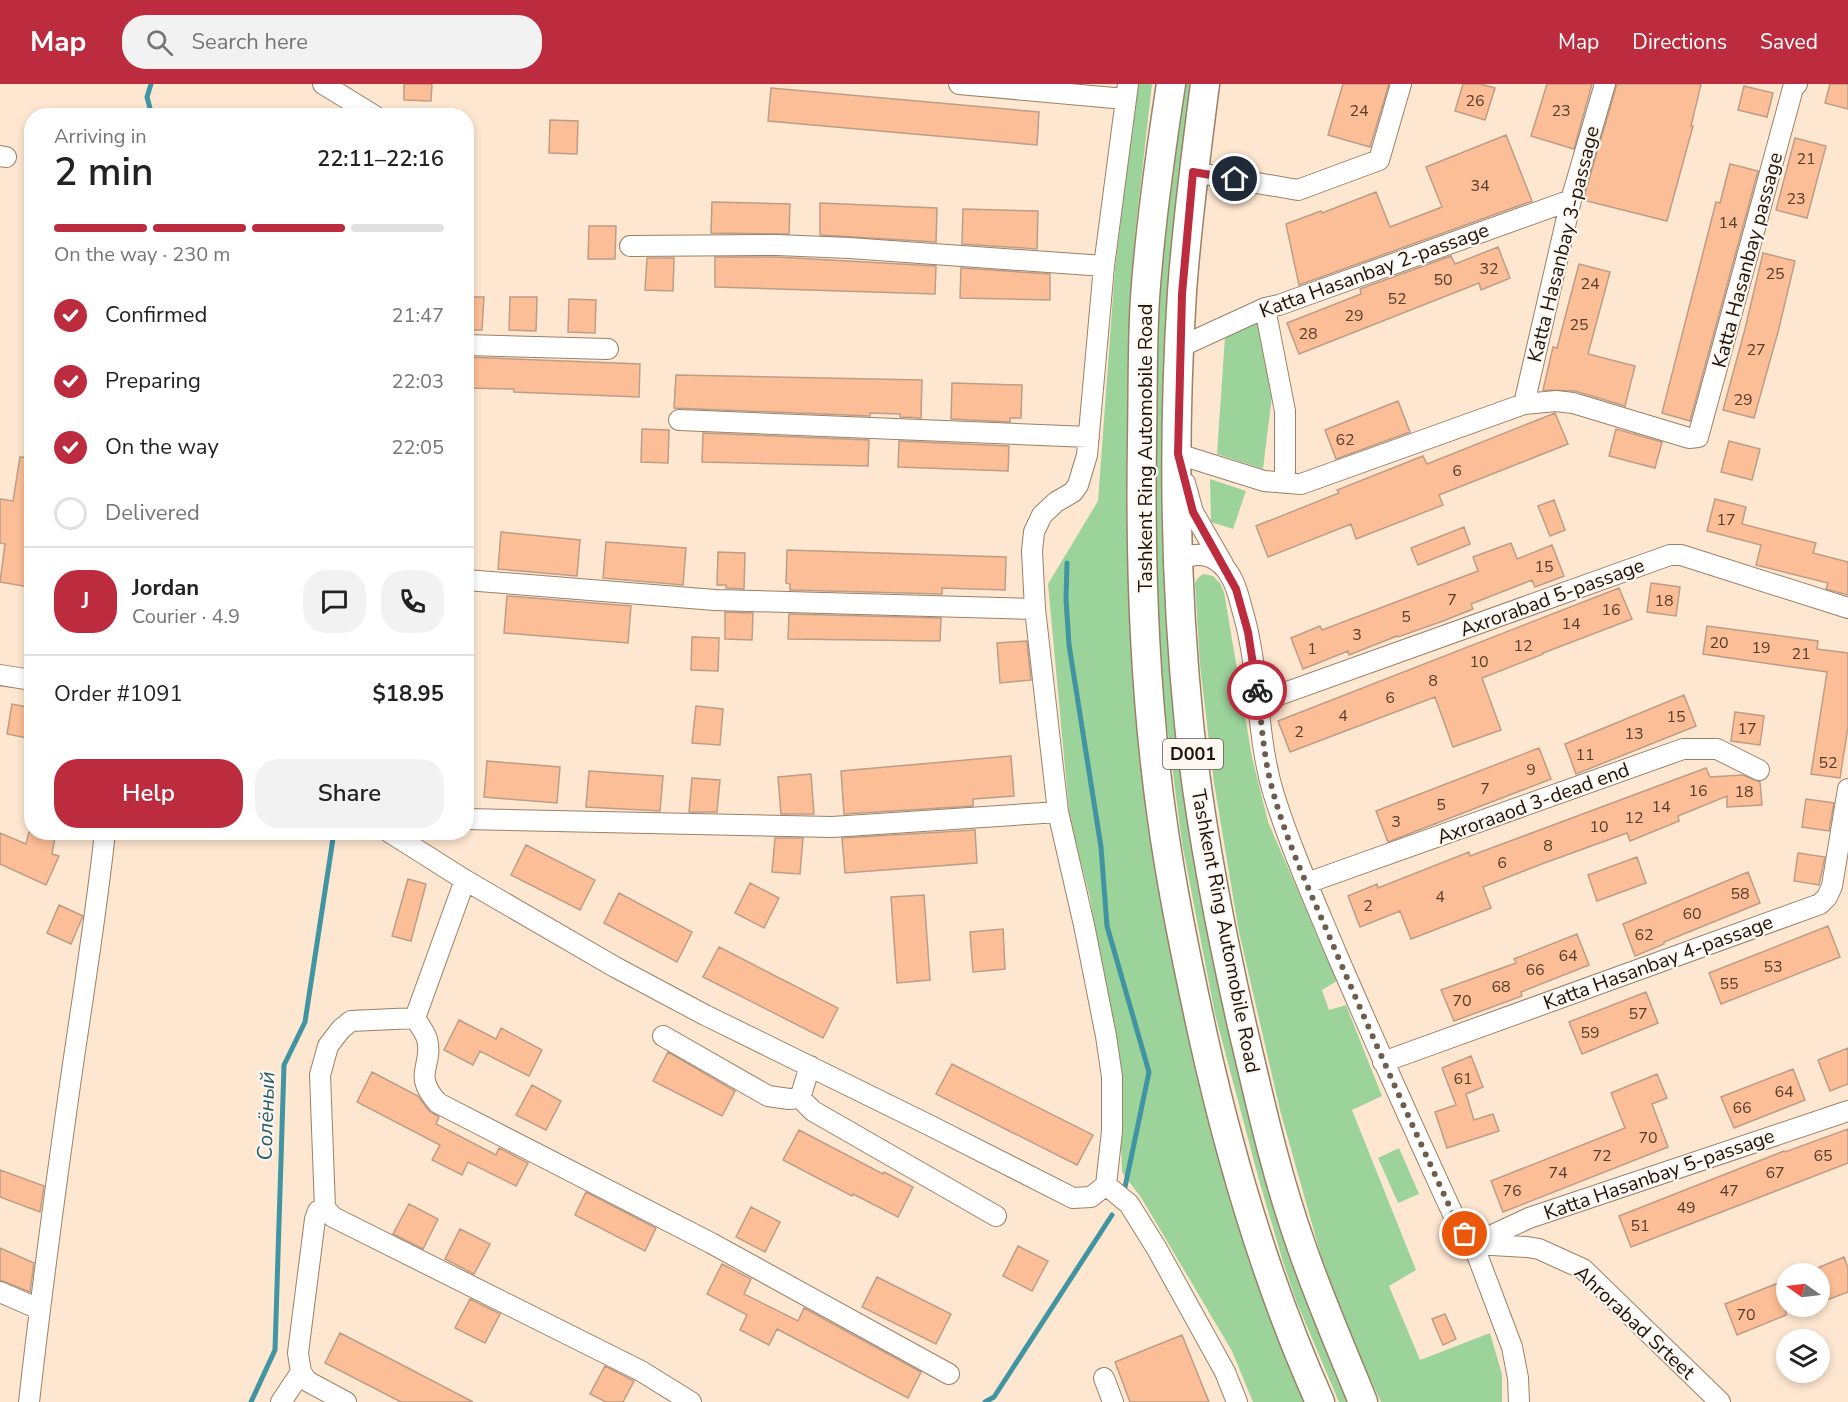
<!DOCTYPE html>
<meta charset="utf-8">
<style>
:root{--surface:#fff;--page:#f2f2f2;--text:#222;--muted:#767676;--line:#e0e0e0;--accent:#bc2c3e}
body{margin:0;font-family:"Nunito Sans",sans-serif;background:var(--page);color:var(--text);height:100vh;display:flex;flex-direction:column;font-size:22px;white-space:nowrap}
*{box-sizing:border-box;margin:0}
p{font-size:20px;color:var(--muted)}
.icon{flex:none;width:33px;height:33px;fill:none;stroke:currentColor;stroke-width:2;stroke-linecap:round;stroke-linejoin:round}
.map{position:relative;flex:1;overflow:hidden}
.drawer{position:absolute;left:24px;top:24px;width:450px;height:732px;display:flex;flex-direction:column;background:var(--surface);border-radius:24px;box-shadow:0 3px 9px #0003}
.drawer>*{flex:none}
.needle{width:39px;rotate:284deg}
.controls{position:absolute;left:1776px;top:1179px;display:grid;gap:12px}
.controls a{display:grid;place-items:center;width:54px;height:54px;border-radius:50%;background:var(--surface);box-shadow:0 3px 9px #0003;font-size:30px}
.pin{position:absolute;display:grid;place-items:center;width:51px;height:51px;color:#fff;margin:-26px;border:3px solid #fff;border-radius:50%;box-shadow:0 2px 6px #0007}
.courier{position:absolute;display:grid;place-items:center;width:60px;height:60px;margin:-30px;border:4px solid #bc2c3e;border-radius:50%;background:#fff;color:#222;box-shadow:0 2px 8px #0007}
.headline em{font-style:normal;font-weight:600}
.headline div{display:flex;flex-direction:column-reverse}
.headline{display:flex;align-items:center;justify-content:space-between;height:102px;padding:0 30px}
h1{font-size:39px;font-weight:600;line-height:45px}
.bar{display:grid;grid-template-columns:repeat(4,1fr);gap:9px 6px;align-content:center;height:72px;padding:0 30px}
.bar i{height:8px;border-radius:4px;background:var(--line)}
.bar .active{background:var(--accent)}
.bar p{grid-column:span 4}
.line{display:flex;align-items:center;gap:15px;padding:0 30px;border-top:2px solid var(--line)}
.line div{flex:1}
.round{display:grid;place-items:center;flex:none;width:63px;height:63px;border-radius:24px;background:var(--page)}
ol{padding:0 30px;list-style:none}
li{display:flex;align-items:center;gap:18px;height:66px}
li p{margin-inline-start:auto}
li .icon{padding:6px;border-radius:50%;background:var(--accent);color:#fff;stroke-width:4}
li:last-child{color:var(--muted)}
li i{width:33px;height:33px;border:3px solid var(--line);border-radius:50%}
.button{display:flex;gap:12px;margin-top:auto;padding:12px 30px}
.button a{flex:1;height:69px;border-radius:24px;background:var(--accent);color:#fff;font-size:24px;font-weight:600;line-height:69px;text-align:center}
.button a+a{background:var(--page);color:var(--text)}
header{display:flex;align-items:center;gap:36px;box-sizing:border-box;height:84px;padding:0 30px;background:var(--accent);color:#fff}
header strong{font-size:28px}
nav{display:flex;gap:33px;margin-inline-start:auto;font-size:21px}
.search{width:420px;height:54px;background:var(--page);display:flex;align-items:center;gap:15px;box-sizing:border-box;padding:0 21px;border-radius:24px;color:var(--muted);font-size:22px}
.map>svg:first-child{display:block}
.green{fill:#9bd39b}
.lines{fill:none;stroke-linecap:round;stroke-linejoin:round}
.stream{stroke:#4194a1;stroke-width:5}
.building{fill:#fcbe96;stroke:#bd9d88;stroke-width:1.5}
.minor-casing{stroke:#9a8066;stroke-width:22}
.highway-casing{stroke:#9a8066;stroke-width:31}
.minor{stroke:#fff;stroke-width:20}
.highway{stroke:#fff;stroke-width:28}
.done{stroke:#6c5d4f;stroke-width:6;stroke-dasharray:0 10.8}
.route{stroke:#bc2c3e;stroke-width:8}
.labels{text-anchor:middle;stroke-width:4.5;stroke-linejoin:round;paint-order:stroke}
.number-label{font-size:16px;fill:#553e2c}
.shield{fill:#fdf7f2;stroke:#60574f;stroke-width:1.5}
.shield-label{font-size:18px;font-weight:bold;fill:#1d1309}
.street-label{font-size:20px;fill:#1d1309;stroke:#fdf7f2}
.water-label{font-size:21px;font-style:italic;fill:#295c66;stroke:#fdf7f2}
</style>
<header>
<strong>Map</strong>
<div class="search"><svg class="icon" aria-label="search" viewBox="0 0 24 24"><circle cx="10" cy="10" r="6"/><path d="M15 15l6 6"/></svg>Search here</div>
<nav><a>Map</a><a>Directions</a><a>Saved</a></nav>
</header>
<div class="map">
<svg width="1848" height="1318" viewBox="0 0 1848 1318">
<rect width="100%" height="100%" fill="#fee7d0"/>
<!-- green -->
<path class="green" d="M1137 0H1152L1135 150 1128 266 1126 420 1129 498 1141 652 1307 1318H1253L1232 1267 1142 1115 1122 1088 1118 986 1090 814 1070 737 1048 500 1098 417 1115 185Z
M1182 0H1193L1167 501 1292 1177 1306 1218 1348 1318H1339L1297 1219 1283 1178 1259 1096 1215 930 1182 759 1160 588 1152 418 1158 206Z
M1258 239 1272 312 1263 385 1217 370 1225 253Z
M1210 395 1246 407 1233 445 1211 438Z
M1203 490 1213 492 1220 499 1224 508 1252 673 1268 738 1337 897 1322 906 1329 926 1346 921 1382 1012 1352 1026 1416 1186 1389 1202 1420 1276 1490 1249 1502 1290V1318H1381L1353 1258 1321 1172 1280 1026 1239 848 1214 699 1200 581 1195 499 1198 494Z
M1399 1064 1419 1110 1398 1119 1378 1074Z"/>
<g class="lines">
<!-- stream -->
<path class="stream" d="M151 0 147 13 152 32
M1067 479 1066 515 1069 561 1101 763 1107 842 1149 988 1125 1103
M251 1318 275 1266 284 981 305 938 334 748
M985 1318 994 1313 1112 1131"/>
</g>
<!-- building -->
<path class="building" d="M404 0H432L431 17 404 16Z
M1343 0H1389L1370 63 1328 51Z
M1463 0H1480L1495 4 1485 36 1455 27Z
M1547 0H1592L1574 65 1531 52Z
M1617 0H1701L1691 42H1693L1667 137 1583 116Z
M1830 0H1848V25L1825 19Z
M1744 2 1773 9 1767 33 1738 26Z
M771 4 1039 28 1037 61 768 37Z
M550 36 578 37 577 70 549 69Z
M1506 51 1532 117 1299 201 1286 140 1321 127 1322 129 1376 108 1390 143 1442 123 1426 83Z
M1795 54 1826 62 1807 134 1776 126Z
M1730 80 1758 87 1690 337 1662 329 1716 118 1720 119Z
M712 118 790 120 789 150 711 149Z
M820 119 937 124 936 158 820 151Z
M963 125 1038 127 1037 165 962 160Z
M589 142H616L615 175H588Z
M1498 163 1510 194 1481 206 1479 199 1299 270 1287 239 1361 210 1360 205 1451 172 1455 180Z
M1763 169 1795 177 1778 248 1754 334 1723 326 1745 245Z
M715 173H777L936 182 935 210 715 203Z
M647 174H674L673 207 645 206Z
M1579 180 1610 188 1588 270 1635 282 1625 322 1575 307 1543 306 1553 263 1557 264Z
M961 184 1050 190V216L960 214Z
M466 213H484L482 246H466Z
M510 213H537L536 247 509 246Z
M569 215 596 216 595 249 568 248Z
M466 273 640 280 639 313 514 308V305L466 304Z
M676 291 922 296 921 334 900 333V330L870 329V332L674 324Z
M952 299 1022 301 1021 334H1010V338L951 335Z
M1398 317 1410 348 1336 375 1325 346Z
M1555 329 1568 360 1439 411 1443 421 1356 455 1351 440 1268 473 1256 442 1339 409 1337 406 1423 372 1427 380Z
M642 345 669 346 668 379 641 378Z
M1616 345 1662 358 1655 384 1609 372Z
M703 349 869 356 868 382 702 378Z
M899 357 1009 362 1008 387 898 383Z
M1729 357 1760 365 1752 396 1721 388Z
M20 373 32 374V489L29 503 0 498 5 460 0 459V415L13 417Z
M1715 415 1746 423 1742 440 1816 459 1813 469 1848 478V511L1826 505 1828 499 1756 481 1761 461 1707 447Z
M1554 416 1565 446 1550 452 1538 422Z
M1464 443 1470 460 1418 481 1411 464Z
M501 448 580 456 577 492 498 485Z
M606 458 686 464 683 501 603 494Z
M1511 459 1517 475 1552 461 1564 492 1535 503 1532 496 1471 520 1473 525 1443 537 1398 553 1397 552 1349 571 1348 567 1303 585 1291 554 1320 542 1322 546 1478 487 1473 473Z
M787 466 1006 473 1005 506 942 504V510L790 506V500L786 499Z
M718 468 745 469 744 505 726 504V501H717Z
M1651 499 1680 503 1676 532 1647 528Z
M1619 504 1632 535 1543 569V570L1482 594 1501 646 1453 663 1435 613 1290 668 1278 637Z
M507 512 631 522 628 559 504 549Z
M725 528 753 529 752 556 725 555Z
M789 530 941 534 940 557 788 555Z
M1707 542 1818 557 1817 565 1848 569V643L1840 694 1811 690 1827 588 1703 570Z
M692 553 719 554 718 587 691 586Z
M1027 557 1031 596 1000 599 997 559Z
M1684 611 1696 642 1576 690 1565 660Z
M12 620 32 624V655L7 650Z
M696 622 723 625 720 661 692 659Z
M1735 628 1764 632 1760 661 1731 657Z
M1539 664 1551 695 1388 758 1376 727Z
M1011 672 1014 712 973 715V722L844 730 841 687Z
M487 677 560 683 557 719 484 713Z
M1706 684 1710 693 1743 691 1760 698 1762 721 1727 723V712L1678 732 1679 737 1630 757 1627 749 1539 781 1483 803 1491 824 1411 855 1400 827 1360 843 1348 812 1377 800 1378 804 1469 768 1470 772Z
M589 687 663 692 660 727 586 723Z
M811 690 814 730H781L778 693Z
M692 694 720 696 717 728H689Z
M1806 715 1834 719 1829 747 1802 743Z
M975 746 977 779 845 789 842 754Z
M29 748H56L52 770 59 772 46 801 0 780V749L26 760Z
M775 754H803L800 790 772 788Z
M526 761 595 796 580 826 511 791Z
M1798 769 1825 773 1819 801 1794 797Z
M1637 773 1646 799 1597 817 1588 791Z
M1748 788 1760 819 1664 858V860L1635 872 1623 840Z
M408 795 426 800 411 857 392 852Z
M750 799 779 814 764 844 735 829Z
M619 809 692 848 677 878 604 839Z
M924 811 930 896 897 899 891 813Z
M59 821 83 832 71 860 47 849Z
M1828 842 1840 873 1721 920 1709 889Z
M1003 845 1005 885 973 888 970 848Z
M1577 850 1589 881 1521 908 1522 912 1454 937 1441 906 1516 879 1514 875Z
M719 863 838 924 823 954 703 893Z
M1646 908 1658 939 1582 970 1569 938Z
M459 936 496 955 501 944 542 966 529 992 480 967 473 981 444 966Z
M1848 964V1000L1830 1007 1818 976Z
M668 968 735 1007 722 1032 653 997Z
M1471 972 1483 1003 1466 1010 1474 1036 1493 1030 1499 1047 1447 1064 1435 1028 1456 1021 1442 984Z
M952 980 1093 1051 1077 1081 936 1010Z
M1793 985 1805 1016 1734 1044 1721 1013Z
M372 988 418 1012 429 1027 439 1033 436 1040 496 1071 499 1064 528 1079 516 1102 468 1078 462 1091 432 1076 440 1061 357 1018Z
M1657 990 1667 1014 1652 1020 1668 1063 1503 1128 1491 1097 1625 1044 1611 1009Z
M532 1001 561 1017 546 1046 516 1031Z
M1848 1045V1079L1631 1163 1619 1132 1784 1067 1785 1068Z
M799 1046 883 1090 884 1088 913 1103 898 1133 853 1110 852 1112 783 1076Z
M0 1086 44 1102 40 1128 0 1113Z
M586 1108 656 1144 645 1167 575 1131Z
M409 1120 438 1135 423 1165 393 1150Z
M751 1123 780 1138 765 1168 736 1153Z
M460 1145 490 1160 474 1190 445 1175Z
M1018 1162 1048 1177 1032 1207 1003 1192Z
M0 1164 34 1179 30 1208 0 1196Z
M1844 1173 1848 1184V1208L1827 1216 1820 1197V1190H1817L1815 1185Z
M722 1180 751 1195 744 1210 798 1237 804 1224 921 1288 908 1314 777 1245 769 1261 740 1246 747 1231 707 1210Z
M877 1193 951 1230 936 1260 862 1223Z
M1786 1196V1231L1737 1251 1725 1220Z
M470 1215 500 1230 485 1259 455 1244Z
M1445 1230 1456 1255 1443 1261 1432 1235Z
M340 1249 408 1284 473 1318H401L325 1279Z
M1182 1251 1209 1318H1130L1115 1278Z
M605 1282 634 1297 623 1318H606L590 1310Z"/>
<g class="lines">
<!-- minor casing -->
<g class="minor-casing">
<path id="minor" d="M323 0 375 32
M959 0 1125 15
M0 72 6 73
M1193 88 1298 106 1379 76 1401 0
M630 162 777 161 849 164 1104 182
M1265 224 1285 327V399
M466 261 608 265
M1180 263 1265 224 1279 221 1571 116
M1524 320 1571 116 1605 0
M679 336 1089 353
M1178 370 1264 397 1301 400 1524 320 1556 317 1573 319 1689 354 1698 353 1793 4 1797 0
M1185 399 1193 428 1223 480
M1179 477C1200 464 1220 473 1231 493 1238 505 1240 519 1244 532 1260 590 1256 653 1274 711 1291 765 1315 818 1337 871 1376 961 1416 1050 1457 1139L1473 1160 1512 1263 1518 1294 1519 1318
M466 496 715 516 1035 525
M0 591 32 596
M1259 618 1670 471H1681L1848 524
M466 735 832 743 1058 728
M389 748 465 796 615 883 705 931 929 1041 1073 1114 1091 1113 1106 1101 1112 1047V993L1106 952 1084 841 1058 728 1035 525 1032 467 1034 448 1042 431 1056 418 1073 408 1078 401 1087 371 1104 182 1128 0
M465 796 415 934C419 941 425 948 427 955 434 983 411 989 438 1019L711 1159 949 1290
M1307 799 1683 665H1717L1759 686
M415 934 351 937 341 945 328 962 320 991 325 1124 333 1133 641 1287 691 1318
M663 952 768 1012 789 1015 800 1014
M1383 978 1820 820 1827 813 1832 802 1848 705
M810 982 800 1014 813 1027 996 1132
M1106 1101 1129 1120 1157 1165 1225 1288 1237 1318
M325 1124 318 1127 315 1135 298 1269 301 1288 307 1297 346 1318
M1473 1160 1529 1134 1848 1027
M1475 1160 1527 1163 1539 1165 1583 1185 1720 1318
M0 1208 39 1225
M1104 1294 1113 1318
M29 1318C41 1212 55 1107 70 1001 82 917 96 833 105 748
M281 1318 301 1288"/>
</g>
<!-- highway casing -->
<g class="highway-casing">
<path id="highway" d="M1171 0C1160 71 1150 143 1145 214 1142 261 1143 309 1142 356 1140 480 1144 604 1161 727 1171 802 1187 878 1203 952 1231 1078 1267 1200 1320 1318
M1205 0C1196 69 1187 138 1182 208 1173 349 1175 500 1189 640 1200 743 1220 845 1243 946 1260 1018 1276 1091 1301 1161 1319 1214 1342 1266 1363 1318"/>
</g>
<!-- minor -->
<use href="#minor" class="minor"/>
<!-- highway -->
<use href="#highway" class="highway"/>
</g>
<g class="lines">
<!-- done -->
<path class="done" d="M1257 606C1262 638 1263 669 1271 700 1285 756 1311 809 1333 861 1373 955 1415 1047 1457 1139L1465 1150"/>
<!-- route -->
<path class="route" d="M1235 95 1193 88 1182 210 1178 370 1193 428 1236 505 1248 548 1257 606"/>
</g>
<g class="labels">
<!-- number labels -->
<g class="number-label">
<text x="1475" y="22">26</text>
<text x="1359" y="32">24</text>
<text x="1561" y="32">23</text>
<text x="1806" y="80">21</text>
<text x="1480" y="107">34</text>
<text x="1796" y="120">23</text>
<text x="1728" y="144">14</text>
<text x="1489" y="190">32</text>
<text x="1775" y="195">25</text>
<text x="1443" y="201">50</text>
<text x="1590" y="205">24</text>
<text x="1397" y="220">52</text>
<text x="1354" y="237">29</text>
<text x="1579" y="246">25</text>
<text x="1308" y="255">28</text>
<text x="1756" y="271">27</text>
<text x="1743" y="321">29</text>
<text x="1345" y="361">62</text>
<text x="1457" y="392">6</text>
<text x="1726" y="441">17</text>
<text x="1544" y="488">15</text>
<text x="1452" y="521">7</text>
<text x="1664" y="522">18</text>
<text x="1611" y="531">16</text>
<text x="1406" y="538">5</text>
<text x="1571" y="545">14</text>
<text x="1357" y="556">3</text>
<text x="1719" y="564">20</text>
<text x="1523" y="567">12</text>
<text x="1761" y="569">19</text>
<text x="1312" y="570">1</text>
<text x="1801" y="575">21</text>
<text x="1479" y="583">10</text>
<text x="1433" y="602">8</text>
<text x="1390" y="619">6</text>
<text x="1343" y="637">4</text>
<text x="1676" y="638">15</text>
<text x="1747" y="650">17</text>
<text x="1299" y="653">2</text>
<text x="1634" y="655">13</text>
<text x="1585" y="676">11</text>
<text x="1828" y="684">52</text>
<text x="1531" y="691">9</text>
<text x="1485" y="710">7</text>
<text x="1698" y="712">16</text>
<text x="1744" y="713">18</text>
<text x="1441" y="726">5</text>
<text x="1661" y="728">14</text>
<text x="1634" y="739">12</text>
<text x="1396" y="743">3</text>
<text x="1599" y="748">10</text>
<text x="1548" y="767">8</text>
<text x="1502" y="784">6</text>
<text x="1740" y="815">58</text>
<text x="1440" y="818">4</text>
<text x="1368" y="827">2</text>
<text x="1692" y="835">60</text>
<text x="1644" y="856">62</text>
<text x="1568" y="877">64</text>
<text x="1773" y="888">53</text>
<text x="1535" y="891">66</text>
<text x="1729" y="905">55</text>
<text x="1501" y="908">68</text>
<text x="1462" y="922">70</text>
<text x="1638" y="935">57</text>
<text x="1590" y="954">59</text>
<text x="1463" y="1000">61</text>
<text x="1784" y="1013">64</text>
<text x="1742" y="1029">66</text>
<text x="1648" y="1059">70</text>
<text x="1602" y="1077">72</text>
<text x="1823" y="1077">65</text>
<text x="1558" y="1094">74</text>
<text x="1775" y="1094">67</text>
<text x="1512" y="1112">76</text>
<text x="1729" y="1112">47</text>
<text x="1686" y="1129">49</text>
<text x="1640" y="1147">51</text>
<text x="1746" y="1236">70</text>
</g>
<!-- shield labels -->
<rect class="shield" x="1163" y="655" width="60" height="30" rx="4.5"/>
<g class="shield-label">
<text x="1193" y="676">D001</text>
</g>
<!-- street labels -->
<g class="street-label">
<text transform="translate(1563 160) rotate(-76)" y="7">Katta Hasanbay 3-passage</text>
<text transform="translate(1747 176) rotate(-75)" y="7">Katta Hasanbay passage</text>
<text transform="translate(1374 186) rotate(-20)" y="7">Katta Hasanbay 2-passage</text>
<text transform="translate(1145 364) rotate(-90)" y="7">Tashkent Ring Automobile Road</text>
<text transform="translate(1552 513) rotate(-20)" y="7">Axrorabad 5-passage</text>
<text transform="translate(1533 719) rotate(-20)" y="7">Axroraaod 3-dead end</text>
<text transform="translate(1226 847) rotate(79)" y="7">Tashkent Ring Automobile Road</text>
<text transform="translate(1658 878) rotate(-20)" y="7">Katta Hasanbay 4-passage</text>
<text transform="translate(1659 1090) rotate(-19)" y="7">Katta Hasanbay 5-passage</text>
<text transform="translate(1635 1238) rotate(43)" y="7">Ahrorabad Srteet</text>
</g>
<!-- water labels -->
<g class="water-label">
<text transform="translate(266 1032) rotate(-88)" y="7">Солёный</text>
</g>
</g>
</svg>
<div class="controls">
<a><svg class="needle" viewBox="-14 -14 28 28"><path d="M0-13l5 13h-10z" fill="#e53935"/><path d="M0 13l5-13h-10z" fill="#767676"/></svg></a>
<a><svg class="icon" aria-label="layers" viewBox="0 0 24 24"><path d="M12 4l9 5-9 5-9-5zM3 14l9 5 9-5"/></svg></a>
</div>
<div class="pin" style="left:1465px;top:1150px;background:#ea580c"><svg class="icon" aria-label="bag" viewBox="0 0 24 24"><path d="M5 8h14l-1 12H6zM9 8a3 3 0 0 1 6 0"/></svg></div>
<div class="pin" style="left:1235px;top:95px;background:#1f2937"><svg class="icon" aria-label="home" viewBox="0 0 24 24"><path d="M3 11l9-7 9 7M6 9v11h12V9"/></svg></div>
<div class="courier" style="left:1257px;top:606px"><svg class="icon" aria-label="bike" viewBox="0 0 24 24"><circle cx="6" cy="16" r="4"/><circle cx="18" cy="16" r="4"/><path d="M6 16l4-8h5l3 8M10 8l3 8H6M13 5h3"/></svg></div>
<section class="drawer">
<div class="headline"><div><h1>2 min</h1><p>Arriving in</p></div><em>22:11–22:16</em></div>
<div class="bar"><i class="active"></i><i class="active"></i><i class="active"></i><i></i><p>On the way · 230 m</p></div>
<ol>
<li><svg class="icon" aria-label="check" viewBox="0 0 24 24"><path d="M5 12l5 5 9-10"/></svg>Confirmed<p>21:47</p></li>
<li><svg class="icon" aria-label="check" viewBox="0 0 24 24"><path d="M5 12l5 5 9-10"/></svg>Preparing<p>22:03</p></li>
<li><svg class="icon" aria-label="check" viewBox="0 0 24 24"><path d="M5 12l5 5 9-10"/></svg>On the way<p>22:05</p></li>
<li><i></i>Delivered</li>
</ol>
<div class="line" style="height:108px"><b class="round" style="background:var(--accent);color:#fff">J</b><div><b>Jordan</b><p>Courier · 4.9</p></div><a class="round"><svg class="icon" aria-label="chat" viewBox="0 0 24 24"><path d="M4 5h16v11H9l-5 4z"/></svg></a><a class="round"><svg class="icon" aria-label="phone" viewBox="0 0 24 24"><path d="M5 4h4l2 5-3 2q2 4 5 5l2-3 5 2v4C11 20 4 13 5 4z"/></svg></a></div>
<div class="line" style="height:78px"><div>Order #1091</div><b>$18.95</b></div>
<div class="button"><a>Help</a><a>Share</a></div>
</section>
</div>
